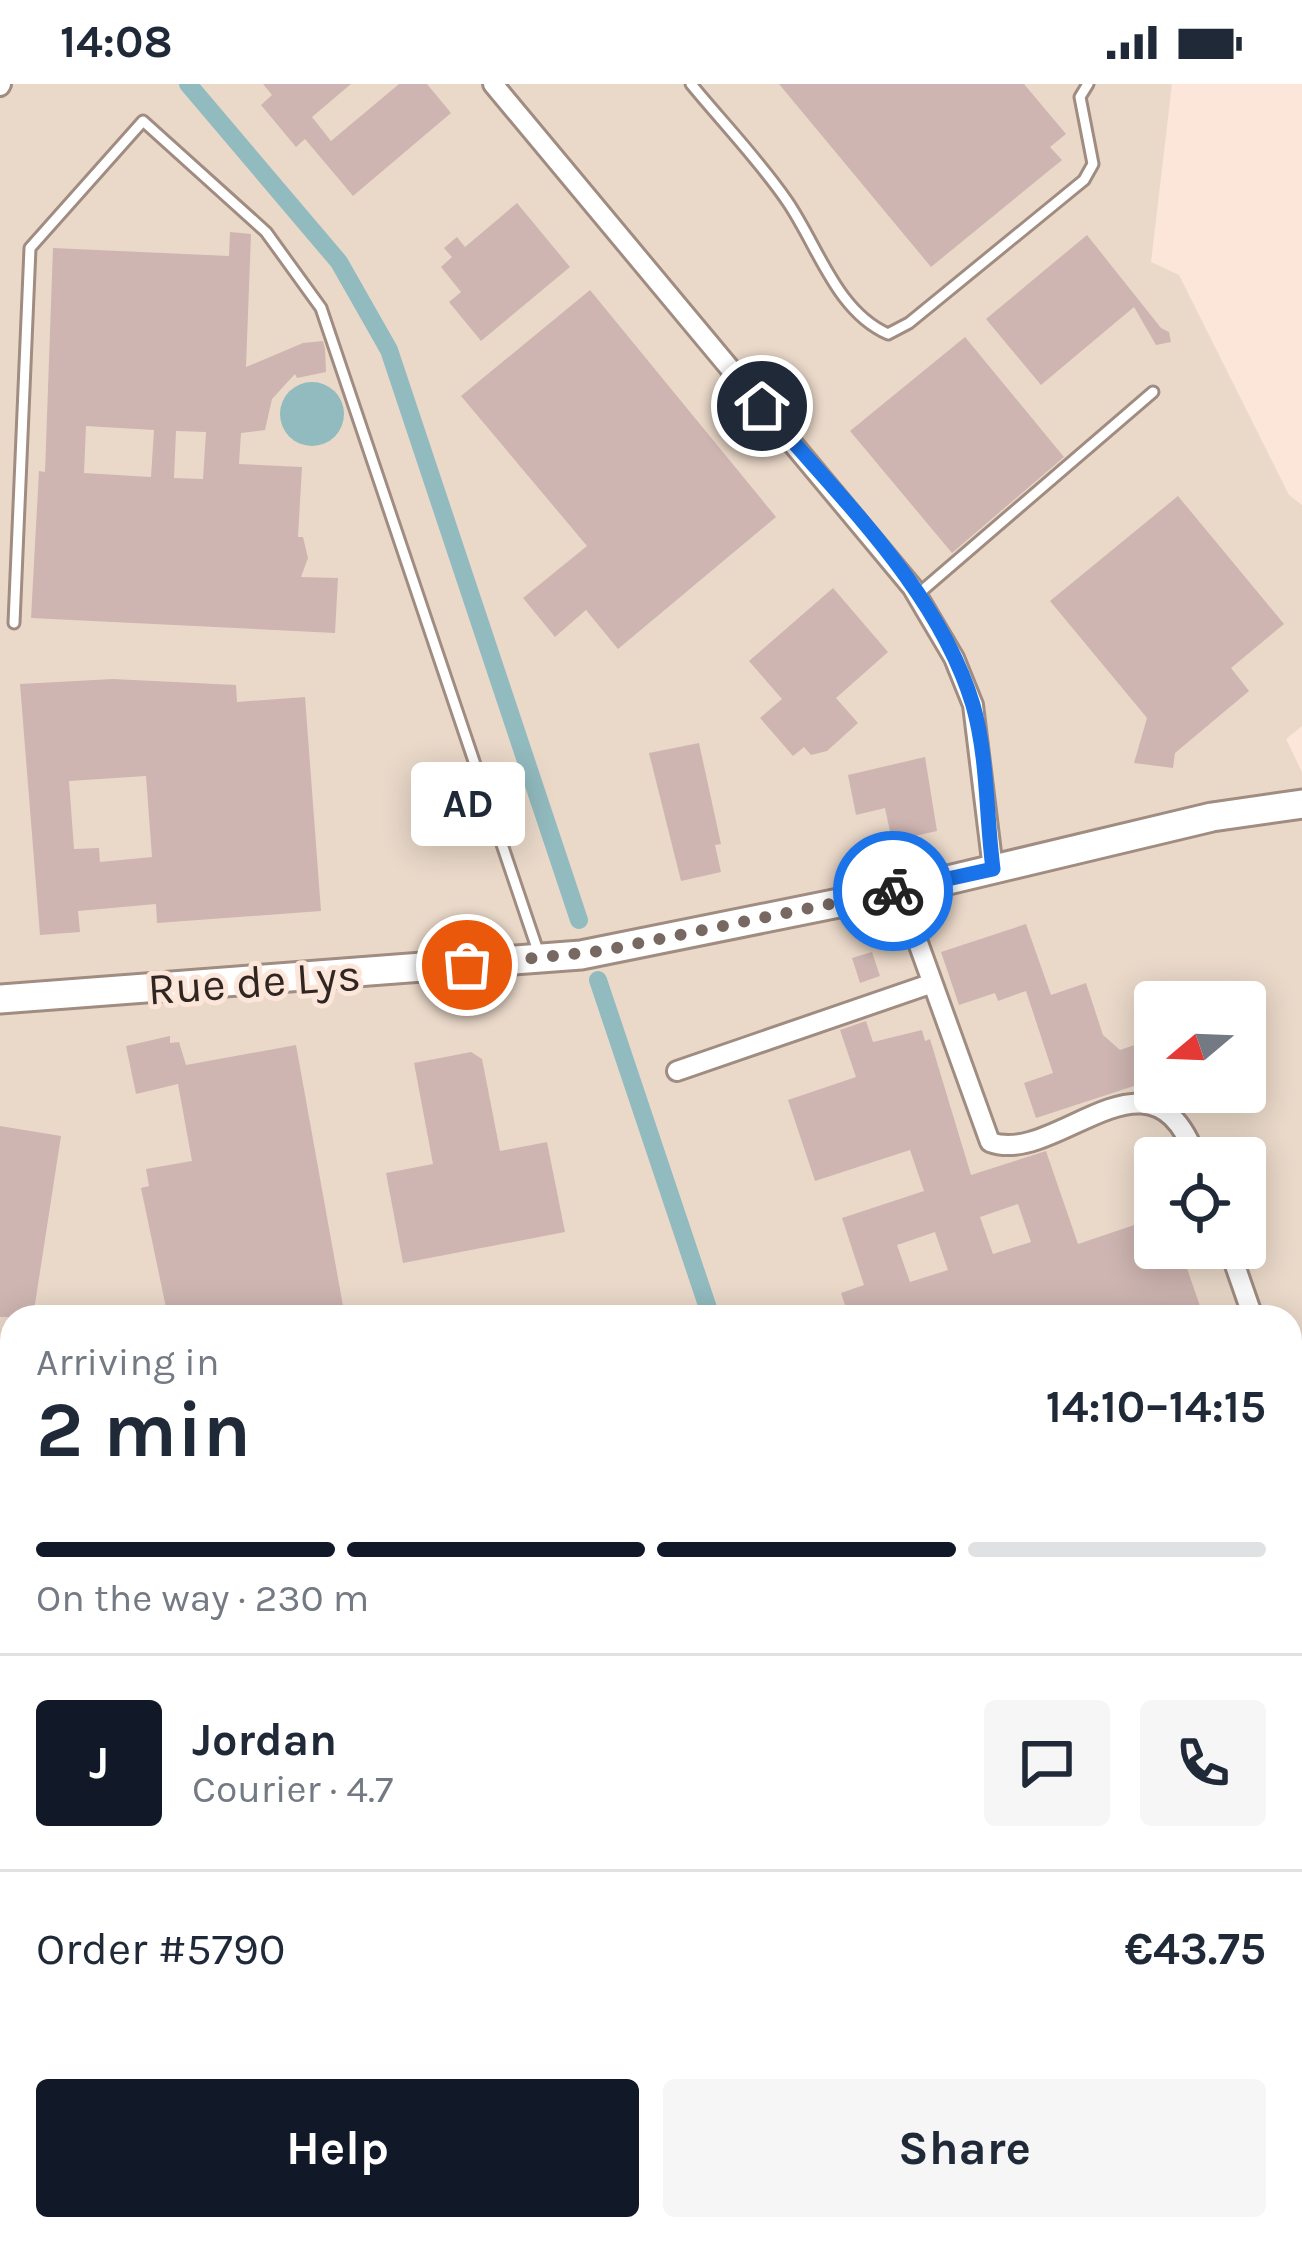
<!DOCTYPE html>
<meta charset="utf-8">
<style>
:root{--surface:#fff;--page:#f6f6f7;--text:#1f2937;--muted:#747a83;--line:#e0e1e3;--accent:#111827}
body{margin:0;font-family:Karla,sans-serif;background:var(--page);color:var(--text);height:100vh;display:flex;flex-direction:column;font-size:45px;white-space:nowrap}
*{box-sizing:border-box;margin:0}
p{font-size:39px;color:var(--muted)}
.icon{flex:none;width:66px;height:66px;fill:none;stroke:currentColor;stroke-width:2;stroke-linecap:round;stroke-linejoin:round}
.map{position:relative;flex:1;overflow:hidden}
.drawer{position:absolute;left:0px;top:1221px;width:1302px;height:936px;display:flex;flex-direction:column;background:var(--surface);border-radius:36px 36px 0 0;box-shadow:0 6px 30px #0003}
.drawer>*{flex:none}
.needle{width:78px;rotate:251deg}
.fabs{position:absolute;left:1134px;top:897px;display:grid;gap:24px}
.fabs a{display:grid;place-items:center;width:132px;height:132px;border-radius:12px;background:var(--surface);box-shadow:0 6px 30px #0003;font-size:60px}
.pin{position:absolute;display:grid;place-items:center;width:102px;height:102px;color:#fff;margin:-51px;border:6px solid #fff;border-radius:50%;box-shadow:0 3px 12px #0007}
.courier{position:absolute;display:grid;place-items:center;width:120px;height:120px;margin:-60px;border:9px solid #1a73e8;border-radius:50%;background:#fff;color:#222;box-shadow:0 3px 15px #0007}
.bubble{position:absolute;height:84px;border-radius:12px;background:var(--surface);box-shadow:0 6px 30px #0003;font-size:39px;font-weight:700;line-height:84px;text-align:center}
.headline em{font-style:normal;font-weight:700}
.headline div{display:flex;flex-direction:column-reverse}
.headline{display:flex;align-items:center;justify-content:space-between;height:204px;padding:0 36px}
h1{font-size:78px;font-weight:700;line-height:90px}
.bar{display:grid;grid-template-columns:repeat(4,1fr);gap:18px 12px;align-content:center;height:144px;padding:0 36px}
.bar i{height:15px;border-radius:9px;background:var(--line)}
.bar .on{background:var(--accent)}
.bar p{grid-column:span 4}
.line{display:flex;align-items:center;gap:30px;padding:0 36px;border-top:3px solid var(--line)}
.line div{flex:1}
.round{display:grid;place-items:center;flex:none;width:126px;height:126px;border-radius:12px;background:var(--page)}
.button{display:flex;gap:24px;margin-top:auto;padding:24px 36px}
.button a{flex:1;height:138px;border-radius:12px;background:var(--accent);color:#fff;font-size:48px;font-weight:700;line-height:138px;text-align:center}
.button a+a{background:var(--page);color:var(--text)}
.status{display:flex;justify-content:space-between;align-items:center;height:84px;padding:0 60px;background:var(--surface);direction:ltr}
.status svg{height:33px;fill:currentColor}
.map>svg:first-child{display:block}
.industrial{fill:#ead9c9;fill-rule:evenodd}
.green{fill:#caceb0}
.water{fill:#92bbbf}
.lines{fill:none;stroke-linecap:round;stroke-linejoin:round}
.canal{stroke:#92bbbf;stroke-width:18}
.building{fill:#ceb5b1;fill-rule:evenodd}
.lane-casing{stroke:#a08c81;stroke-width:15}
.street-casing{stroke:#a08c81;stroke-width:24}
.secondary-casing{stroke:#a08c81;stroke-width:33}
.highway-casing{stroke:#b67c6c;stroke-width:39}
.lane{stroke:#fff;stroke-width:9}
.street{stroke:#fff;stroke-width:18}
.secondary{stroke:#fff;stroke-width:27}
.highway{stroke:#ffaa94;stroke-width:33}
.done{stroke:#776962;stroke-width:12;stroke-dasharray:0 21.6}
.route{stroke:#1a73e8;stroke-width:15}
.labels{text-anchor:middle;stroke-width:10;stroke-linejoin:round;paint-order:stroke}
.street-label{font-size:45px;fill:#2f2622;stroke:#fce5d9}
</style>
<div class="status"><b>14:08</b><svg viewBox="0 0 49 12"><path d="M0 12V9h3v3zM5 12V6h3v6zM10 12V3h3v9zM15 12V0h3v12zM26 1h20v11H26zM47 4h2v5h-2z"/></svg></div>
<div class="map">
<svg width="1302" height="2157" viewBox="0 0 1302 2157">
<rect width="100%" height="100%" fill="#fce5d9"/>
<!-- industrial -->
<path class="industrial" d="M0 0H1172L1151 178 1179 191 1289 411 1302 421V642L1286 655 1302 688V1420L1290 1435V1233H12V1424L0 1422ZM1155 918H1245V1008H1155ZM1155 1074H1245V1164H1155Z"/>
<!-- green -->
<path class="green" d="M1302 1668V2157H1169L1162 2145H1290V1669Z
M0 1726H12V1807L0 1808Z
M12 1861V2056L7 2059 0 2055V1863Z"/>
<!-- water -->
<path class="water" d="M280 330a32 32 0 1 1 64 0a32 32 0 1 1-64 0Z"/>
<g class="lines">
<!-- canal -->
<path class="canal" d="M188 0 339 178 389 266 579 836
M598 896 711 1233
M1177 2145 1185 2157"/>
</g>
<!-- building -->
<path class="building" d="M263 0H351L312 33 331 57 399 0H427L451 29 353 112 305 55 296 63 261 21 272 11Z
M779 0H1024L1066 50 1050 63 1062 76 931 183Z
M517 119 570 183 481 257 449 218 461 208 441 183 452 173 444 164 457 153 465 163Z
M230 148 251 150 246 283 303 259 323 257 325 265 326 288 297 294 295 290 272 315 265 346 241 349 239 380 302 383 298 453H303L308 474 301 493 338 494 335 549 31 534 39 387 45 388 53 164 229 172ZM86 342 154 346 151 393 84 389ZM176 347 206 348 203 395 174 394Z
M1087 151 1161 244 1169 248 1171 258 1156 261 1134 223 1041 301 986 235Z
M590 206 776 433 618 565 586 526 555 553 523 514 587 462 461 312Z
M965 253 1064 373 952 469 850 347Z
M1178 412 1284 540 1231 584 1249 607 1175 669 1173 684 1134 679 1147 634 1050 517Z
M833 504 888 568 836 614 858 639 827 667 811 671 804 663 793 672 760 634 782 615 749 577Z
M113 595 236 601 237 618 305 613 321 827 157 839 156 820 78 827 80 848 40 851 20 600ZM146 692 152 773 100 778 99 764 74 765 69 697Z
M699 659 721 760 715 761 721 788 681 797 649 669Z
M925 673 937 747 892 757 885 724 856 731 848 691Z
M1026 840 1051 911 1086 899 1103 951 1120 966 1155 954V996L1144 1008 1134 1002 1036 1034 1024 999 1053 989 1026 907 998 917 995 909 959 921 941 868Z
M872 868 880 892 860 899 852 874Z
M866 937 873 958 922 946 925 957 930 955 971 1091 1046 1067 1078 1160 1155 1134V1164H1180L1202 1228 1199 1233H849L841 1209 864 1201 842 1134 924 1107 910 1066 815 1097 788 1016 856 993 840 946ZM1018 1120 1031 1158 993 1170 980 1133ZM935 1148 948 1186 910 1198 897 1161Z
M170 952V959L179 958 186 981 296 961 345 1233H220L218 1225 168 1233 141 1104 149 1102 146 1085 192 1077 178 1000 136 1010 126 962Z
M471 968 482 975 500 1067 547 1058 565 1148 403 1179 386 1089 433 1080 414 979Z
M0 1042 61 1052 33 1233H0Z"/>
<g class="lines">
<!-- lane casing -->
<g class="lane-casing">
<path id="lane" d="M691 0C723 39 759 76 787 117 818 162 836 227 888 250L909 239 1084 96 1093 80 1080 13 1088 0
M917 511 1153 308
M14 539 30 164 143 37 266 148 321 224 539 870"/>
</g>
<!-- street casing -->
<g class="street-casing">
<path id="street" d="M493 0 912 503 954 574 973 621 993 785
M0 2 1 0
M899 806 990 1058C1056 1083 1151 948 1196 1074
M677 987 930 900
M1229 1164 1253 1233
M0 1480 12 1482
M0 1601 12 1572
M0 1988 12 2005
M95 2145 102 2157
M1034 2145 1039 2157
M150 2157 161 2145"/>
</g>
<!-- secondary casing -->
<g class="secondary-casing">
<path id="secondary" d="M0 915 581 871 923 802 1212 733 1302 720
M0 2086 12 2095
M68 2145 81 2157"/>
</g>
<!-- highway casing -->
<g class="highway-casing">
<path id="highway" d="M1290 1608 1302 1604
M1290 1650H1302
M0 1849 12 1847"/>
</g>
<!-- lane -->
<use href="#lane" class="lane"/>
<!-- street -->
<use href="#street" class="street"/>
<!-- secondary -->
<use href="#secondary" class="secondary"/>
<!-- highway -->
<use href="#highway" class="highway"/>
</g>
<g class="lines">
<!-- done -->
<path class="done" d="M467 881 601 867 893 807"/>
<!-- route -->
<path class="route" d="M762 322C838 412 938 505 973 621 988 674 986 731 993 785L893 807"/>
</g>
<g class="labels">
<!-- street labels -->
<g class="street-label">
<text transform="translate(254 897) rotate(-4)" y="16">Rue de Lys</text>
</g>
</g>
</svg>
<div class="fabs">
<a><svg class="needle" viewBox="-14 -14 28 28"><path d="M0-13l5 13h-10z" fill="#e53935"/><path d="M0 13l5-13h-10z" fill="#747a83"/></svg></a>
<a><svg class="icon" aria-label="locate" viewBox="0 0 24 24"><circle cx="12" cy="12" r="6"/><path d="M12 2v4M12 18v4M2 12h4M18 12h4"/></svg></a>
</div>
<div class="pin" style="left:467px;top:881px;background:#ea580c"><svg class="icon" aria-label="bag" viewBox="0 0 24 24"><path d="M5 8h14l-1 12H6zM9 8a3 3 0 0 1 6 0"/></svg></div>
<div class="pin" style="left:762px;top:322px;background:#1f2937"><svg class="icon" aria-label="home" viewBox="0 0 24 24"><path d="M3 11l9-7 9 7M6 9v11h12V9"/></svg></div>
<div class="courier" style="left:893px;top:807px"><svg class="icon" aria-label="bike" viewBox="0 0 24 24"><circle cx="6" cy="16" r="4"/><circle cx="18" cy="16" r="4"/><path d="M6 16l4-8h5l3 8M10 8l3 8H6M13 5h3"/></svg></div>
<div class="bubble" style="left:411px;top:678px;width:114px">AD</div>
<section class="drawer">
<div class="headline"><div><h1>2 min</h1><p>Arriving in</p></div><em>14:10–14:15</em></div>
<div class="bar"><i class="on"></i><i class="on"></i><i class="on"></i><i></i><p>On the way · 230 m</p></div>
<div class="line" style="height:216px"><b class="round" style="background:var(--accent);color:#fff">J</b><div><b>Jordan</b><p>Courier · 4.7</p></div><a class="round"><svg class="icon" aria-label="chat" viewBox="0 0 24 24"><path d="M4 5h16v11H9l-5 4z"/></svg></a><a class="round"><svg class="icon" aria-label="phone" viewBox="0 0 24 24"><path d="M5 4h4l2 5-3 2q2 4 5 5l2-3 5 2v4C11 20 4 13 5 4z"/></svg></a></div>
<div class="line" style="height:156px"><div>Order #5790</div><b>€43.75</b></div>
<div class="button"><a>Help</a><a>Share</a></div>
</section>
</div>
